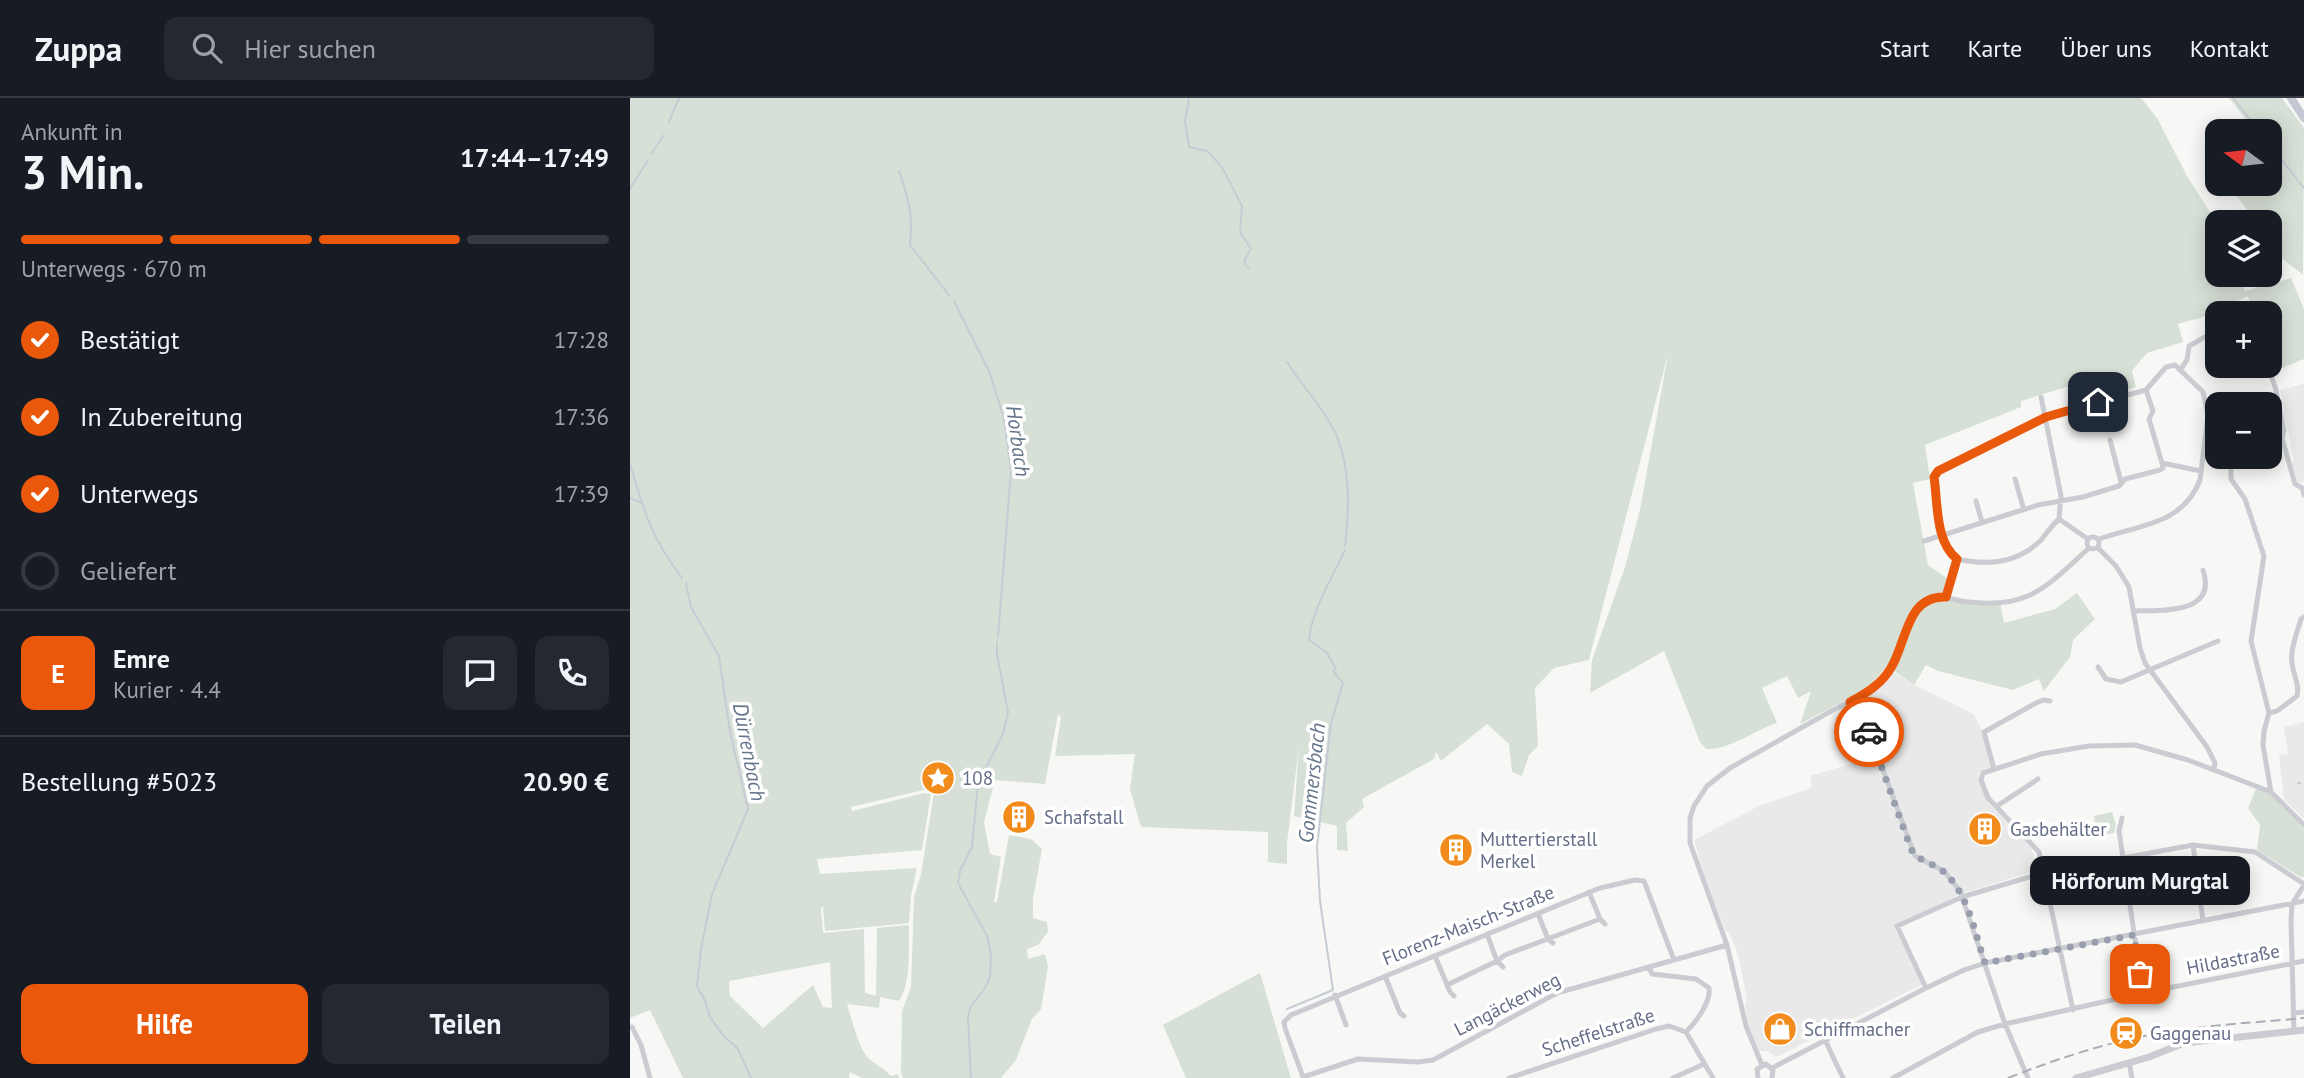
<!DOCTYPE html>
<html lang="de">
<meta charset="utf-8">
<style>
:root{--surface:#171b24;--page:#242831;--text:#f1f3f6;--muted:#9ea1a6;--line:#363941;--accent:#ea580c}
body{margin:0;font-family:"PT Sans",sans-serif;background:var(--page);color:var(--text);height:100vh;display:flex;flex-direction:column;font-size:26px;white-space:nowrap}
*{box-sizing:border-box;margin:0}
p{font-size:23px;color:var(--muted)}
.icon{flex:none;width:38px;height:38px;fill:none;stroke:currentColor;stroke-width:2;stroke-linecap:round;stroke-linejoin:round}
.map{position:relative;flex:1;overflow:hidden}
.drawer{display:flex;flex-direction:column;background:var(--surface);width:630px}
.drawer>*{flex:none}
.needle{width:46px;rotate:285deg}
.controls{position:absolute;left:1575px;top:21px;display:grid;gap:14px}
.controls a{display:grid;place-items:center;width:77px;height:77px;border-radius:14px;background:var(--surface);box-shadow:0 4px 18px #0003;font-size:35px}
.pin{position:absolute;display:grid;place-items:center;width:60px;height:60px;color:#fff;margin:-30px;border-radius:14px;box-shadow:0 4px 10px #0006}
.courier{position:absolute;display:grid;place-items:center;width:70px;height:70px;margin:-35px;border:5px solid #ea580c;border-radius:50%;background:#fff;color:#222;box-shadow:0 2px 9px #0007}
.bubble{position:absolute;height:49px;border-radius:14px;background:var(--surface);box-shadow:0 4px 18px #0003;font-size:23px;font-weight:600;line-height:49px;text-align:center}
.overview em{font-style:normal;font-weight:600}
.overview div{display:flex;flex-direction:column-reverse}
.overview{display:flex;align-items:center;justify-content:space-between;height:119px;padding:0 21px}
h1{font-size:46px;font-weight:600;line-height:52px}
.bar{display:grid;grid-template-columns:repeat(4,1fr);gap:10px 7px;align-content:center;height:84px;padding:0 21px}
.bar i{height:9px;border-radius:5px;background:var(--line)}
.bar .selected{background:var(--accent)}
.bar p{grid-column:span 4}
.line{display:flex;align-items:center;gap:18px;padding:0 21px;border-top:2px solid var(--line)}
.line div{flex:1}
.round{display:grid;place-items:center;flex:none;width:74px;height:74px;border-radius:14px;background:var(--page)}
ol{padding:0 21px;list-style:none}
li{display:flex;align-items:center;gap:21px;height:77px}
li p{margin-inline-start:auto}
li .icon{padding:7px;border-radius:50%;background:var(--accent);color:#fff;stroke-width:4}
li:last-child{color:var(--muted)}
li i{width:38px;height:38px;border:4px solid var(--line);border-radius:50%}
.cta{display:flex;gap:14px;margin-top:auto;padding:14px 21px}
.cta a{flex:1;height:80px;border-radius:14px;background:var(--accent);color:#fff;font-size:28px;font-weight:600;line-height:80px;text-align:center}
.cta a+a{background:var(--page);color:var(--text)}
header{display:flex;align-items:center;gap:42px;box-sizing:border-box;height:98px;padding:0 35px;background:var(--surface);border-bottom:2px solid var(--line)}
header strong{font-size:33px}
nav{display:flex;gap:38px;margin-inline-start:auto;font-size:24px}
.search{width:490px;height:63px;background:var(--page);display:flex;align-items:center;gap:18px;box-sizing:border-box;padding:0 24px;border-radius:14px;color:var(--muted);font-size:26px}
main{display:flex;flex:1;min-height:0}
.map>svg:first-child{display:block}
.built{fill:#e8e9e8}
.green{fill:#d7e0d6;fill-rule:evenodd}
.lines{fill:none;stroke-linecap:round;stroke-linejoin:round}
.stream{stroke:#c6ccd4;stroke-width:2}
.minor{stroke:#cbccd1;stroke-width:5}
.tertiary{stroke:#cbccd1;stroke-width:7}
.secondary{stroke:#c5c8d2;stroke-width:8}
.rail{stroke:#aaadb5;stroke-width:2;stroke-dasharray:10 5;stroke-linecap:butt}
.done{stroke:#989eae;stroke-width:7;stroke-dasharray:0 12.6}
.route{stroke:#ea580c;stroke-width:9}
.labels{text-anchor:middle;stroke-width:7;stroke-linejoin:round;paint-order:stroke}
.poi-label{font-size:19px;fill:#656e88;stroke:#fff;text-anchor:start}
.street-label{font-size:19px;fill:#656e88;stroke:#fff}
.water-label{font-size:21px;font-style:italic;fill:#65768b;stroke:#fff}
</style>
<header>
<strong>Zuppa</strong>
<div class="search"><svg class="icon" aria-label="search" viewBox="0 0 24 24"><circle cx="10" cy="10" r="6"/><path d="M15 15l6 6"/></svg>Hier suchen</div>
<nav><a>Start</a><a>Karte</a><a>Über uns</a><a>Kontakt</a></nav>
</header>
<main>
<section class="drawer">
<div class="overview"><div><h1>3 Min.</h1><p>Ankunft in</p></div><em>17:44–17:49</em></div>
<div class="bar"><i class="selected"></i><i class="selected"></i><i class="selected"></i><i></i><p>Unterwegs · 670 m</p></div>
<ol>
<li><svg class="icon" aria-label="check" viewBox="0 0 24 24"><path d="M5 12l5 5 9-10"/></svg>Bestätigt<p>17:28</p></li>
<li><svg class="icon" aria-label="check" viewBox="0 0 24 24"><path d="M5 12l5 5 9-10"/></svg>In Zubereitung<p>17:36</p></li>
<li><svg class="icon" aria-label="check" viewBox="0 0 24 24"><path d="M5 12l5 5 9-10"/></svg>Unterwegs<p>17:39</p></li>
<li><i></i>Geliefert</li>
</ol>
<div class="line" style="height:126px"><b class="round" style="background:var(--accent);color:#fff">E</b><div><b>Emre</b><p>Kurier · 4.4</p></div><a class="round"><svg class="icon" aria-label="chat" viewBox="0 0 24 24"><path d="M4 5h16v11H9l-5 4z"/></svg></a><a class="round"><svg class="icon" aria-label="phone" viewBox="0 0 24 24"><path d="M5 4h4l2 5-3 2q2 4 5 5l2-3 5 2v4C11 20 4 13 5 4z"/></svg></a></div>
<div class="line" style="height:91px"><div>Bestellung #5023</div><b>20.90 €</b></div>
<div class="cta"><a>Hilfe</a><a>Teilen</a></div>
</section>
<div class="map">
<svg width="1674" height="980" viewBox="0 0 1674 980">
<rect width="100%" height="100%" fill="#f7f8f5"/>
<!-- built -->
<path class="built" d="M1674 286V384L1668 385 1662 365 1664 364 1650 292Z
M1262 573 1284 587 1344 616 1353 635 1362 669 1348 675 1354 693 1359 706 1401 749 1407 772 1328 797 1264 829 1293 886 1146 959 1138 953H1129L1118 926 1115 906 1117 902 1108 856 1099 834H1096L1075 780 1064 742 1131 707 1182 690 1180 678 1251 657 1242 631 1228 609 1255 583Z
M1674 624V721L1654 702 1649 657 1658 656 1654 629Z"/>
<!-- green -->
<path class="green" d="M0 0H1511L1527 20 1557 78 1587 125V177H1608L1615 193 1661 180 1674 211V261L1642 274 1640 266V215H1624L1618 198 1573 219 1548 226 1553 244 1517 255 1502 273 1506 289 1494 292 1489 277 1443 287 1391 303V309L1295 347 1300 381 1283 385 1298 467 1318 481 1313 496 1335 502 1370 504 1374 525 1425 511 1447 495 1465 521 1443 542 1440 559 1414 593 1409 581 1383 592 1308 573 1296 567 1284 587 1257 568 1238 590 1170 626 1181 593 1168 600 1157 578 1132 590 1147 625C1124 632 1101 652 1076 651L1070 644 1034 553 960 595 962 562 995 469 1010 412 1038 256 959 562 924 570 905 590 908 648 899 657 892 678 882 674 879 646 857 626 811 663 806 654 804 661 732 701 734 709 716 725 718 753 707 752V728L664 718 669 648 657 745V766L638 764V734L511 729 500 691 505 656 425 658 431 619 428 616 415 686 365 682 354 724 360 756 371 759 364 804H367L379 737 401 741 412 751 403 801V820L417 824 418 834 408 847 397 851 398 861 415 856 418 869 411 911 402 921 386 962 371 980H273L271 974 272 913 281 889 284 799 291 776 305 688 298 691 221 709 222 713 294 695 301 696 292 752 187 761 190 776 287 770 281 798 279 825 195 833 193 809H191L193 835 234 831 235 895 246 898 247 830 279 827C278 851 282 882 269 903L250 899 249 910 217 906C222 921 228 949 238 960 244 966 254 970 261 978L268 976 269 980H232L220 974 219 980H53L20 912 0 920ZM200 864 202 910 193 909 183 887 133 930 100 898 99 883Z
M1599 0H1652L1674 30 1673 177C1649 157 1640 157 1640 124H1625L1599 86H1640V33H1625Z
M1626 691 1638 694 1674 731V778L1672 780 1627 752 1630 727 1618 710Z
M1482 714 1486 727 1484 735 1467 738 1464 718Z
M630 875 661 980H556L533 927Z"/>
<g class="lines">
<!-- stream -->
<path class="stream" d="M559 0 555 23 559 49 577 53 592 69 612 108 610 134 621 151 615 161V167L620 170
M1603 0 1629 33
M39 24 49 0
M1640 47 1674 90
M21 56 34 37
M269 73C279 102 283 116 280 147L319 197
M0 91 18 62
M324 203 359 273 374 320 381 373 368 539
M657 264C672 288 694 310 706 336 721 372 719 410 715 448
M0 366C14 414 21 439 52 480
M0 400 12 405
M56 485 61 509 89 558 100 634 118 711 82 796 71 851 67 888 75 903 80 919 93 937 108 951 121 980
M1668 685H1670
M657 911 703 892 690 803 687 749 701 625 713 585 703 573 706 571 697 555 679 542C681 514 703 478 715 452
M341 980 338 918 341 908 355 890 360 879 361 857 357 838 328 785 330 773 342 749 348 685 373 636 378 614 367 556V544"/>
<!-- minor -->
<path class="minor" d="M1638 268 1646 292 1654 333 1652 340 1665 386 1672 390 1674 397
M1551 271 1557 262 1559 248 1575 239
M1516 292 1523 313 1519 321 1532 365
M1411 299 1431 398 1429 421 1458 441
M1480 342 1491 384
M1601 359V381L1615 401 1634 458 1621 543 1639 615 1634 633 1633 647 1641 694
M1532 365 1571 373
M1385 381 1394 412
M1346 403 1352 424
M1457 445a6 6 0 1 1 12 0a6 6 0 1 1-12 0Z
M1294 443 1408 407 1453 399 1489 388 1495 381 1530 372 1533 370 1532 365
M1468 450 1486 468 1499 489 1510 550 1515 565 1577 649 1585 665 1584 671
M1327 461C1358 468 1388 465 1411 442 1417 435 1422 427 1429 421
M1316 499 1327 461C1305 444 1308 404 1304 378L1308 373 1416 319 1516 292 1536 269 1545 267 1573 294 1578 317 1570 382C1553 427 1508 427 1469 441
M1504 513C1531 512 1588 517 1573 472
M1468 569 1476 581 1491 584 1588 543
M1220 604 1240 637 1285 758 1314 773 1330 793 1375 926 1398 980
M1639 615 1647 613 1667 598C1670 586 1663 577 1662 565 1660 551 1667 535 1671 521L1674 519
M1364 671 1354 634 1406 605 1413 602 1420 603
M1367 708 1408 681
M1492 720 1489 733 1513 895
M1563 747 1573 823
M959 794 970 821 975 826
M908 816 918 841 923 845
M857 836 867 863 873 869
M805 858 820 894 824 898
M1019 869 1022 876 1066 881 1079 890C1081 904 1066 924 1056 934
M755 878 770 915 774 918
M817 887 867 863 875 857 970 821
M1296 890 1267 828 1332 799 1413 775 1563 747 1625 754 1674 786
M705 897 716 927
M1443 912 1409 754 1358 700 1351 682 1353 675 1411 656 1459 648 1505 647 1558 662 1641 694 1674 727
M1663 915 1674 914
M2 929 11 947 20 980
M1664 934 1661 823 1662 806 1674 787
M1195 942 1213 980
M1499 964 1502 980
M1132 967 1116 928 1097 847 1060 745V720L1064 708 1077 688 1100 670C1135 650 1169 631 1203 612 1219 603 1236 598 1249 585 1269 564 1277 513 1296 502 1310 494 1323 503 1338 504 1400 511 1417 488 1459 450
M1142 970 1296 890 1334 872 1355 865 1674 803
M673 979 655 930 654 924 661 917 970 790 1005 782 1014 783 1044 862
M673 979 728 961 788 964 803 962 927 895 1097 847
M879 980 1026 931 1039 928 1056 934 1083 980
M1043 980 1074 966
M1128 980 1127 971 1136 966 1143 972 1142 980
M1263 980 1348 934 1375 926 1513 895 1674 863"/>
<!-- tertiary -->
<path class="tertiary" d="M1446 980 1519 959 1554 945 1674 932"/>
<!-- secondary -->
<path class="secondary" d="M1661 0 1674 20"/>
<!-- rail -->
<path class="rail" d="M1378 980C1434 958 1490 940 1550 932 1591 926 1633 924 1674 920"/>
</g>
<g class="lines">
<!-- done -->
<path class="done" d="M1239 634 1281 751C1289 765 1307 765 1317 777 1339 799 1345 836 1355 865L1504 837 1510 876"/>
<!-- route -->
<path class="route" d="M1239 634 1220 604C1237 595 1253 585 1262 568 1277 542 1277 497 1316 499L1327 461C1305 444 1308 405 1304 379L1308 373 1416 319 1468 304"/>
</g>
<!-- icons -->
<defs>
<g id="sight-disc" transform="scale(1.75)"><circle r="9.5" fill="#f18c1c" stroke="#fff"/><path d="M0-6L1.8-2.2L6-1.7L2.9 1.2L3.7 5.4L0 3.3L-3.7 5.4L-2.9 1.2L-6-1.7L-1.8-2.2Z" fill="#fff"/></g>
<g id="building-disc" transform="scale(1.75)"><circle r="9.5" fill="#f18c1c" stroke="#fff"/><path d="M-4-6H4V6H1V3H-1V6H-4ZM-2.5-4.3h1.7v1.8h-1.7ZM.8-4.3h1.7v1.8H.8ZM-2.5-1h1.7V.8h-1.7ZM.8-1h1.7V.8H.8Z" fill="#fff"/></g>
<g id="shop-disc" transform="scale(1.75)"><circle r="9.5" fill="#f18c1c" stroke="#fff"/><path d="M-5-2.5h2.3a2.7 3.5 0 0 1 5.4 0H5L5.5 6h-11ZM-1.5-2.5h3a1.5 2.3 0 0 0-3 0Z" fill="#fff"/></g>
<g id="station-disc" transform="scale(1.75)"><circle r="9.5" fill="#f18c1c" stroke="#fff"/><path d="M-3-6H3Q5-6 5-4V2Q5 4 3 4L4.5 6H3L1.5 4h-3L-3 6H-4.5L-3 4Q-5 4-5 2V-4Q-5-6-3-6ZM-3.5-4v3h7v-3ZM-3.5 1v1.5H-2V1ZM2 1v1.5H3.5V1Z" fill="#fff"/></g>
</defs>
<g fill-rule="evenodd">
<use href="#sight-disc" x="308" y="680"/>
<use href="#building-disc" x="389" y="719"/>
<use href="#building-disc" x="1355" y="731"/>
<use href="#building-disc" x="826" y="752"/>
<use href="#shop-disc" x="1150" y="931"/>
<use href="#station-disc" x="1496" y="935"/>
</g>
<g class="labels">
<!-- poi labels -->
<g class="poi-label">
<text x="332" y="687">108</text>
<text x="414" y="726">Schafstall</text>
<text x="1380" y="738">Gasbehälter</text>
<text x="850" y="748">Muttertierstall<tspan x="850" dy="22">Merkel</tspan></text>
<text x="1174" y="938">Schiffmacher</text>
<text x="1520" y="942">Gaggenau</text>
</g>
<!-- street labels -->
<g class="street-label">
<text transform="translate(838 827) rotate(-22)" y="7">Florenz-Maisch-Straße</text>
<text transform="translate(1603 861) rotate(-11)" y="7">Hildastraße</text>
<text transform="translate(877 906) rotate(-27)" y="7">Langäckerweg</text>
<text transform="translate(968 934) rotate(-18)" y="7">Scheffelstraße</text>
</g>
<!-- water labels -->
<g class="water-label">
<text transform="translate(388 343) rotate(82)" y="7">Horbach</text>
<text transform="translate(119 654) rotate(79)" y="7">Dürrenbach</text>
<text transform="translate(682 685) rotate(-84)" y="7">Gommersbach</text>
</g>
</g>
</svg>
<div class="controls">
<a><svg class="needle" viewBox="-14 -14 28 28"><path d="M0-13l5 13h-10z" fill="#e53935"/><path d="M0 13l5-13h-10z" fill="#9ea1a6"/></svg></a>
<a><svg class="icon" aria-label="layers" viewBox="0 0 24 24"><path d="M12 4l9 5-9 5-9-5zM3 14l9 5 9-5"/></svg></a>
<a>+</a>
<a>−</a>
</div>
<div class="pin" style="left:1510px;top:876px;background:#ea580c"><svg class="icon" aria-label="bag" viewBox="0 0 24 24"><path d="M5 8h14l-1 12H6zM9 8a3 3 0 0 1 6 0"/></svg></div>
<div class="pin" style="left:1468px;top:304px;background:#1f2937"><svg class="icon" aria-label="home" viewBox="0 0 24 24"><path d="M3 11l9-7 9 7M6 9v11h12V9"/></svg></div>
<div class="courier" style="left:1239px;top:634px"><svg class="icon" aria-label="car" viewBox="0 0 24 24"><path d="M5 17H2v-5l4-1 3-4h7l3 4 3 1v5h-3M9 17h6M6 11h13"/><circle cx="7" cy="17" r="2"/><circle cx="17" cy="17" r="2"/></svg></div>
<div class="bubble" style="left:1400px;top:758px;width:220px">Hörforum Murgtal</div>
</div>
</main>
